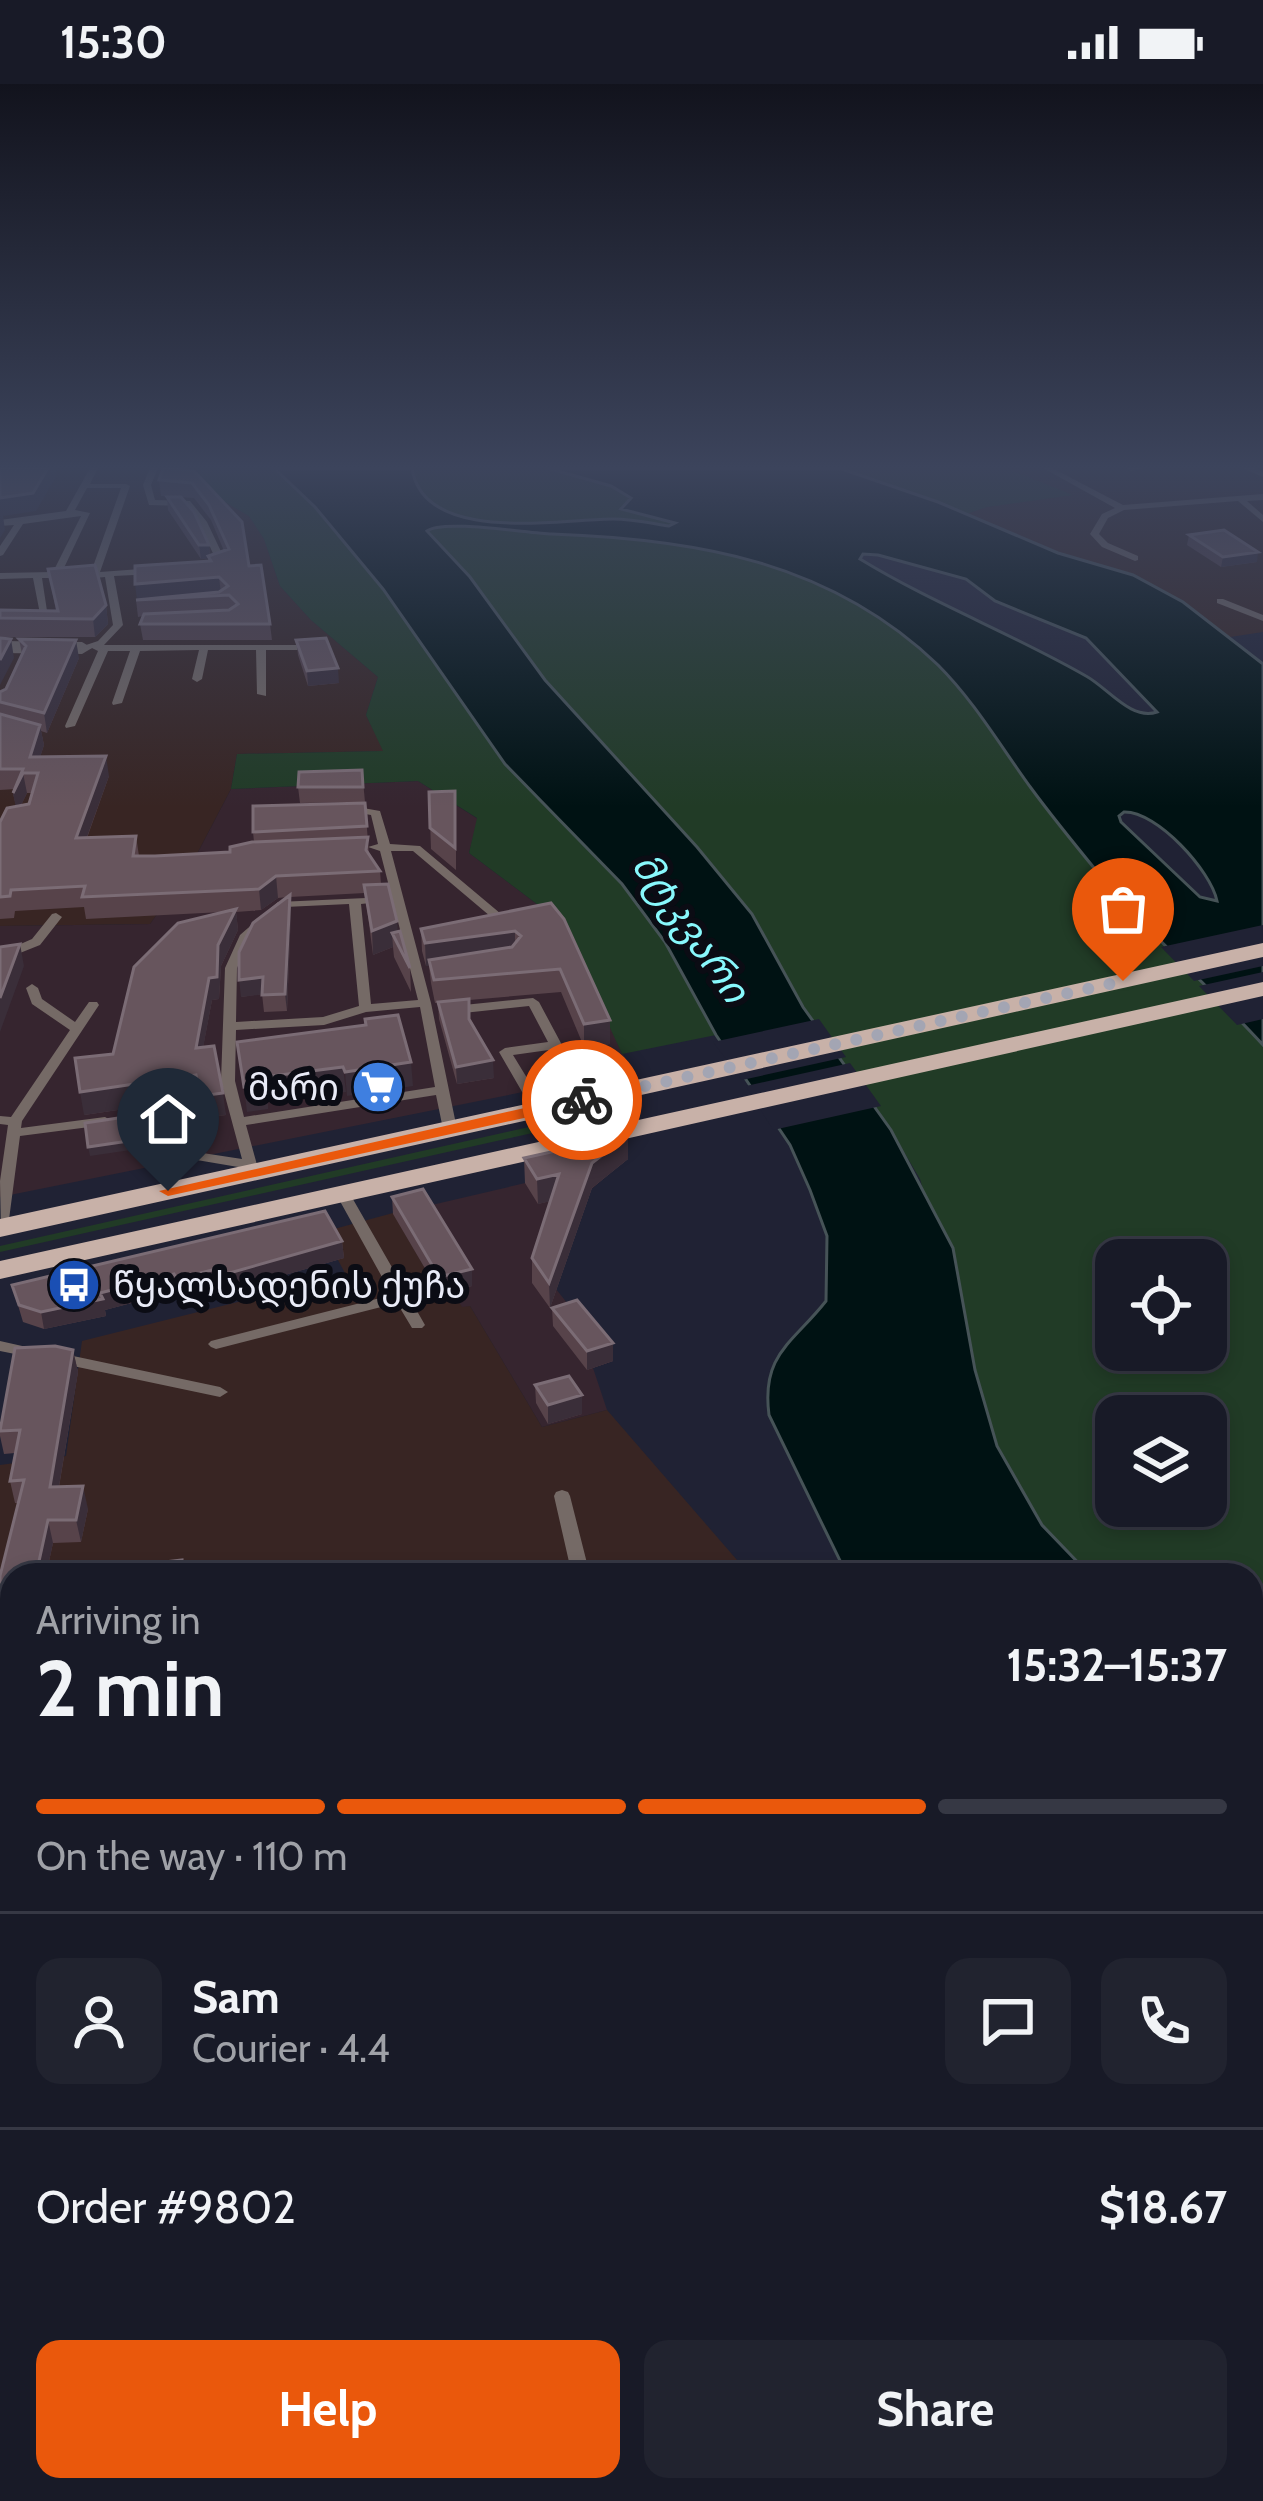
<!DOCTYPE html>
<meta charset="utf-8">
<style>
:root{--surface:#181a27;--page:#21232f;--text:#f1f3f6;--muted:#9fa1a7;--line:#363844;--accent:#ea580c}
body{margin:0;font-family:Cabin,"Noto Sans Georgian",sans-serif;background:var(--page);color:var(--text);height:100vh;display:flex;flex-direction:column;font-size:45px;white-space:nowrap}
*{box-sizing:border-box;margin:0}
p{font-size:39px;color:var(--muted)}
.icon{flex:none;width:66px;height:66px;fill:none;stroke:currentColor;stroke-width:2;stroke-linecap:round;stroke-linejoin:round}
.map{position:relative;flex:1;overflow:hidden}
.side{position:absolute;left:0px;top:1479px;width:1263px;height:939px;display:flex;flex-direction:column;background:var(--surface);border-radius:36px 36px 0 0;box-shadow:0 6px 18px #0003,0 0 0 3px var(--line)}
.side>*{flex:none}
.buttons{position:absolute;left:1095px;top:1155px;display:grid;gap:24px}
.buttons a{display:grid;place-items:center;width:132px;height:132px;border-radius:24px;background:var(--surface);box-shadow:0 6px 18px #0003,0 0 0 3px var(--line);font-size:60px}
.pin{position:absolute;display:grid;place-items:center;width:102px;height:102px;color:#fff;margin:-123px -51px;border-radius:50% 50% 50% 0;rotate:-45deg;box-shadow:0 0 12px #0007}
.pin .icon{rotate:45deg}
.courier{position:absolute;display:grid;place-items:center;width:120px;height:120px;margin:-60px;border:9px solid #ea580c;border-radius:50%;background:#fff;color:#222;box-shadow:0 3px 15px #0007}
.summary em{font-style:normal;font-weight:700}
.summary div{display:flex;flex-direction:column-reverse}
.summary{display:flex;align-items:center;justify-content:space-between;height:204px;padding:0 36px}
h1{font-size:78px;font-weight:700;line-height:90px}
.bar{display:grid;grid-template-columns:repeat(4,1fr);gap:18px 12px;align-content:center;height:144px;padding:0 36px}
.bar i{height:15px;border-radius:9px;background:var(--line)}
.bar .current{background:var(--accent)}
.bar p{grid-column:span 4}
.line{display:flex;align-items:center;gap:30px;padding:0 36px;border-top:3px solid var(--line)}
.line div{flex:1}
.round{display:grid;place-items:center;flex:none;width:126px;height:126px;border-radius:24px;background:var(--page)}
.action{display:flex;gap:24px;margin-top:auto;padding:24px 36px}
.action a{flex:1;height:138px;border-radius:24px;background:var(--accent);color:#fff;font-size:48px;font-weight:700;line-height:138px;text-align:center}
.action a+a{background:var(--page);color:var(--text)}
.status{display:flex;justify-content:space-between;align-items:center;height:84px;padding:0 60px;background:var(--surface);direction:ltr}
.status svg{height:33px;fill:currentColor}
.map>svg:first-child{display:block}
.commercial{fill:#36252f}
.industrial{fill:#382523}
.green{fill:#213b26;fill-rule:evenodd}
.water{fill:#001213;stroke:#465357;stroke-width:3;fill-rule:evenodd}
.pier{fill:#202234}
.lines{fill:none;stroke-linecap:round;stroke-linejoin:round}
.service{fill:#756a66;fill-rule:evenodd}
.minor{fill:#756a66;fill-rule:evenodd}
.primary{fill:#c8b1a8;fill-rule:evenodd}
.wall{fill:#57434a;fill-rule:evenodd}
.shaded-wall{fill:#3a2e39}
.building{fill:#67555d;stroke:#7b6c75;stroke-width:3}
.route{fill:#ea580c}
.done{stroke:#a3a5b3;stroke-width:12;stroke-dasharray:0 21.6}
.labels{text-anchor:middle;stroke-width:12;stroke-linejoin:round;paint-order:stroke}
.poi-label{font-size:36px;fill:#e9ebf7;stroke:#0b0c14;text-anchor:end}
.water-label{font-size:39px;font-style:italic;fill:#88f8fc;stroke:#0b0c14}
</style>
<div class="status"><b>15:30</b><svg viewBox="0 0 49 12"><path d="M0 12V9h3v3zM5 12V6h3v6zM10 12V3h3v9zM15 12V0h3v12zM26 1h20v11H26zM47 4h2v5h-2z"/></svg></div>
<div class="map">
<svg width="1263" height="2417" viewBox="0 0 1263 2417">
<rect width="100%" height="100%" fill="#202234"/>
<!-- commercial -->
<path class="commercial" d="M418 697 478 735 469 769 562 839 626 976 553 992 558 1001 0 1113V842L150 840 187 789 231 705Z
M594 1083 602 1096 588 1108 556 1205 613 1277 593 1284 607 1326 542 1343 470 1222 462 1224 440 1210 393 1130Z"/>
<!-- industrial -->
<path class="industrial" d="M0 384H197L203 405 249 432 264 455 280 502 311 536 378 593 366 631 384 667 237 670 231 705 187 789 150 840 0 842Z
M1006 384H1263V548L1230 553 1184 518 1133 491 1058 469 966 430 987 423 1070 411Z
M393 1129 440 1210 452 1207 462 1223 470 1222 542 1343 607 1326 750 1491H12V1833L0 1826V1381L66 1372 82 1257 346 1191 323 1148Z
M1251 2256 1263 2273V2417H33L67 2406H1251Z"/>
<!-- green -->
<path class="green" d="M197 384H274L315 423 383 505 505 680 622 799 665 858 716 951 622 970 562 839 469 769 477 734 418 697 231 705 237 670 383 667 366 631 378 593 311 536 280 502 264 455 249 432 203 405Z
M412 384C484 384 569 372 631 414L621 425 675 440C655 444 632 435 611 435 561 435 422 460 412 384Z
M839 384H1006L1073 411 987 423 966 430Z
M435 441 685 459 739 469 831 506 895 543 940 583 985 637 1103 794 1263 961V1651L1251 1641V1491H1090L1042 1441 997 1362 920 1095 891 1046 803 923 751 830 697 763 545 596 470 493 427 447ZM1116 1176H1206V1266H1116ZM1116 1332H1206V1422H1116Z
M582 1031 586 1037 0 1168V1162Z"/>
<!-- water -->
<path class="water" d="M274 384H412C423 461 561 435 613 435 632 435 650 439 669 442L675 439 621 425 631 414 611 402 547 384H839L938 418 1058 469 1133 491 1183 518 1263 580V961C1210 903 1149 850 1099 790 1076 762 1053 734 1031 704 1001 663 975 618 938 581 830 477 695 455 552 450 526 449 442 435 427 447L470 493 545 596 697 763 752 830 803 923 891 1046 953 1164 975 1286 997 1362 1042 1441 1090 1491H847L769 1331C761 1270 793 1259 826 1217L827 1152 810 1106 790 1061 716 951 665 858 622 800 505 680 383 505 315 423ZM878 471 966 495 995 517 1086 554 1157 628C1131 637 1108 604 1086 592 1013 550 932 519 860 475L863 470ZM1124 728C1157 727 1211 787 1217 817L1200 813 1121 738 1119 732Z
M1251 1641 1263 1652V2008L1251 1995Z"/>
<!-- pier -->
<path class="pier" d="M1263 841V882L1194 897 1161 863Z
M1263 888V935L1237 941 1199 902Z
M819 935 846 973 742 996 713 958Z
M850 979 881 1022 773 1046 746 1002Z"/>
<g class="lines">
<!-- service -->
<path class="service" d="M90 384H98L90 400H126L130 402 100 488 154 484 158 487 154 490 114 492 123 541 104 561H304L306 563 301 566H266V612L257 610 256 566H208L202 595 197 598 192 595 199 566 140 567 122 619 113 621 112 619 130 567H108L75 642 66 644 65 642 98 567 92 564 82 567 77 564 98 557 113 541 105 493 95 494 90 491 121 404H87L75 426 90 429 62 488 69 491 64 494H42L49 540 0 541V535H41L33 494 0 495V489L53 488 81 432 23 440 3 471 0 472V462L14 441 0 442V436L66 427Z
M150 384H158L151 401 155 416 190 417 207 438 226 478 222 483 215 481 217 478 199 439 185 422 149 421 143 401Z
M1043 384H1052L1123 421 1263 410V416L1247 417 1263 431V438L1238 417 1124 426 1108 434 1099 450 1108 459 1138 472V476L1135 477 1102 463 1090 450 1102 430 1115 424Z
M1144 384 1131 387 1127 385V384Z
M1242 384H1254L1263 388V393Z
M1217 515H1223L1263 531V537L1217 519Z
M346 721 380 727 390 760 420 762 513 840 511 843H503L413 767H391L431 919 457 1045 450 1049 443 1045 436 1011 246 1041 259 1088 257 1091H247L244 1084 185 1074 173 1031 128 1037 121 1033 128 1029 184 1023 196 1068 242 1075 221 997 225 884 240 851 278 818 388 813V817L361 820 371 920 418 916 380 767 368 763 378 760 371 731 342 726V722ZM349 820 359 922 323 933 236 938 237 884 251 853 285 823ZM420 923 435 1003 244 1033 235 997 236 946 324 941 366 928Z
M56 829 62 833 40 861 0 877V869L32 855 52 830Z
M32 900 38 904 42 915 75 938 89 918H97L99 921 22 1037 21 1044 105 1033 112 1037 105 1041 20 1052 8 1143 1 1147 0 1097 8 1041 0 1040V1032L11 1033 70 946 32 920 26 904Z
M533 914 539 918 562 961 556 965 513 971 546 1025 539 1029 532 1025 499 968 505 964 548 958 529 922 454 930 448 926 454 922Z
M343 1106 350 1110 425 1241 422 1244H412L397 1219 216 1265 211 1263 208 1260 211 1257 392 1211 336 1110Z
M0 1257 40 1266 43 1269 35 1274 0 1267Z
M59 1269 220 1303 228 1308 220 1313 54 1278 51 1274 54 1270Z
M562 1406 568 1408 570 1412 590 1491H572L554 1412 556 1408Z
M0 1842 12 1848V1867L0 1861Z
M284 2406H329L326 2415 321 2417H275L279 2408Z
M604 2406H643L648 2408 652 2417H612L607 2415Z"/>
<!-- minor -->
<path class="minor" d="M0 557 82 558 92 564 82 570 0 569Z"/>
<!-- primary -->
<path class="primary" d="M1263 859V873L0 1153V1135Z
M1263 898V912L0 1195V1177Z"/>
</g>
<!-- wall -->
<path class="wall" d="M183 387H194L249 482 270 540 272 556H143L140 540 143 532 138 533 136 516 208 477V474L201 475 168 426 167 413 209 461 210 472 224 467 211 436 194 414 161 412 159 396Z
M1189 451 1257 478 1221 483 1187 461Z
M48 485 106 521 108 540 95 553H0V526L56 527Z
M19 555 79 574 47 649 41 647 44 661 40 673 109 692 87 754 136 752 139 772 230 768 254 758 253 748 365 719 369 771 380 787 381 800 410 884 411 908 394 873 393 863 373 871 365 809 290 813 291 827 287 927 264 928 262 910 241 913 287 813 278 814 261 826 236 828 238 846 221 882 219 915 212 916 203 963 226 1031 203 1034 199 1014 84 1031 113 970 223 828 86 835 84 823 15 827 14 834 0 835V738L16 722 13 709 15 705 0 706V608L6 605 22 570ZM27 709H32L29 720 21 721Z
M296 556 339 599 308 602 298 571Z
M362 686 365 718 300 719 298 703Z
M455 707 456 729V786L431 765 429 708Z
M551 819 610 960 584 963 561 908 469 916 470 936 494 994 457 1000 439 935 438 919H435L431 899 429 882H426L422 867 421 845Z
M628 1051V1075L592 1104 550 1224 532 1199V1174L550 1117 538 1120 525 1099 524 1074Z
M392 1113 472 1185V1202L440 1210 393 1130Z
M342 1157 344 1174 222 1209 218 1202 179 1212 177 1207 105 1226 106 1232 44 1245 23 1238 12 1201Z
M552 1224 613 1259V1277L587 1286 553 1242Z
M73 1266 78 1288 59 1403 88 1425 81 1458 53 1459 46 1491H12V1535H1L0 1492 18 1419H15L10 1397 15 1369 4 1370 0 1352V1341Z
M535 1301 582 1330 548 1340 536 1319Z"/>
<!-- shaded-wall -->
<path class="shaded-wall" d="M47 384H56L57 391 36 427 3 432 5 446 0 454V414Z
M199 461H209L210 474 201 475Z
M1258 468 1257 478 1221 483 1223 473Z
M219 493 221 510 137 516 135 500Z
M106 521 108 540 95 553 93 535Z
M11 555 14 574 0 601V576Z
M76 556 79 574 47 649 44 629Z
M338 584 339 599 308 602 307 587Z
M40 641 44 661 35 689 30 673Z
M106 672 109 692 79 775 76 754Z
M23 689 27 709 17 730 13 709Z
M276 792 278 814 261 826 259 805Z
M290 811 291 827 287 927 285 910Z
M236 825 238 846 221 882 219 915 212 916 199 986 196 964 209 894 218 861Z
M397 837 399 861 392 849 393 863 373 871 372 847Z
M515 847V870L429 876V882H426L425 859Z
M20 860 24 882 0 948V914Z
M263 893 265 910 241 913 239 896Z
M610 936V960L584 963V940Z
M493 976 494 994 457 1000 456 983Z
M411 978 413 1002 347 1012 345 988Z
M343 983 346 1008 268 1017V1025L247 1028 244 1003 264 993Z
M196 991 199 1014 84 1031 80 1008Z
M223 1009 226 1031 203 1034 200 1012Z
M628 1051V1075L592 1104 550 1224 549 1199 592 1079Z
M149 1054 151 1063 90 1072 88 1063Z
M559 1090 560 1115 538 1120 537 1095Z
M342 1157 344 1174 222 1209 219 1192Z
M216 1185 218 1202 179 1212 177 1195Z
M472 1185V1202L440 1210 439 1193Z
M174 1190 177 1207 105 1226 106 1232 44 1245 41 1228 100 1209Z
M613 1259V1277L587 1286V1267Z
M73 1266 78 1288 55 1426 50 1403Z
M582 1311V1330L548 1340V1321Z
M83 1402 88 1425 81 1458 76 1436Z
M48 1436 53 1459 46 1491H36Z"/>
<!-- building -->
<path class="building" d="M0 384H48L33 409 0 414Z
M163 384 194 387 242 438 249 482 261 481 270 540H140L144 530 229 526 238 520 229 511 136 516 219 508 228 502 219 493 135 500V482L211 477 208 472 229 465 209 421 192 399 159 396Z
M167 413H181L194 428 209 461H199Z
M1224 446 1258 468 1223 473 1189 451Z
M95 481 106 521 93 535 0 534V526L58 527 48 485Z
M0 554 11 555 0 576Z
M326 554 338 584 307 587 296 556Z
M19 555 76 556 44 629 0 618V608L6 605 26 562Z
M0 630 40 641 30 673 106 672 76 754 136 752 133 772H155L230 768V763L252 758 368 753 366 766 380 787 276 792 259 805 82 813 85 802 11 806 10 812 0 813V738L7 724 29 720 38 689H23L13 709 23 685H0Z
M362 686 363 703H298L299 688Z
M455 707V764L430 744 429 708Z
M365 719 367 742 253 748V722Z
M388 800 397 837 372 847 364 801Z
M290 811 285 910 262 911 263 893 239 896V868L253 839Z
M551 819 564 835 610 936 584 940 560 885 434 896 429 876 512 863 521 852 515 847 425 859 421 845Z
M236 825 218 861 217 893 209 894 196 964 214 962 223 1009 200 1012 196 991 80 1008 75 974 113 970 134 883 178 839Z
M400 847 410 884 392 849Z
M20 860 0 914V863Z
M469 915V935L493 976 456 983 438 918Z
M398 931 411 978 345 988 343 983 264 993 266 1000 244 1003 237 958 366 941 365 935Z
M145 1030 149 1054 88 1063 85 1039Z
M628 1051 592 1079 549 1199 532 1174 559 1090 537 1095 524 1074Z
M423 1105 472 1185 439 1193 392 1113Z
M325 1127 342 1157 219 1192 216 1185 177 1195 174 1190 100 1209 103 1215 41 1228 19 1221 12 1201Z
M577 1216 613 1259 587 1267 552 1224Z
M55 1262 73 1266 50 1403 83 1402 76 1436H48L36 1491H12V1512H0V1492L24 1396 10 1397 20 1346 0 1347 15 1264Z
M569 1292 582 1311 548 1321 535 1301Z
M182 1476V1491H121V1483Z"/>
<!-- sky -->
<linearGradient id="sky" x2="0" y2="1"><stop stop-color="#12131d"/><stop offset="0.53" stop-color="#3c445c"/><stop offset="1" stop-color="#3c445c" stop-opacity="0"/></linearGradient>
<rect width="1263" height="723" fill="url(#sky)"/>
<!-- route -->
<path class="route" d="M582 1011 588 1012V1020L168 1112 159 1107Z"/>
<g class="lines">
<!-- done -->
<path class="done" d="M582 1016 1123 897"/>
</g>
<!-- icons -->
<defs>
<g id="supermarket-disc" transform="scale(2.7)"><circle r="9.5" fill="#3f7fe0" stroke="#0b0c14"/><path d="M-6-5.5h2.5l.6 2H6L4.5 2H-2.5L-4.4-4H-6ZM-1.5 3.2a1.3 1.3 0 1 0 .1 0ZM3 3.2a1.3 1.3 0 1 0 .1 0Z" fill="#fff"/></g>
<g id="bus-disc" transform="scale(2.7)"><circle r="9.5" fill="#1a4fb4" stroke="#0b0c14"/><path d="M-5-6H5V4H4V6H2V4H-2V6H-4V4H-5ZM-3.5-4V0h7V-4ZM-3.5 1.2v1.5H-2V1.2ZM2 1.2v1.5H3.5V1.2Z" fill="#fff"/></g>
</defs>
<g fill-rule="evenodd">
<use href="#supermarket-disc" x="378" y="1003"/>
<use href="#bus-disc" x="74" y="1201"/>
</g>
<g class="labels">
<!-- poi labels -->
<g class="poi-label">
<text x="339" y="1016">მარი</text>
<text x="113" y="1214" text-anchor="start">წყალსადენის ქუჩა</text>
</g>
<!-- water labels -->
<g class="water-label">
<text transform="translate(691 843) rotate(55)" y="14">მტკვარი</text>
</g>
</g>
</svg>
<div class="buttons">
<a><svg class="icon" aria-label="locate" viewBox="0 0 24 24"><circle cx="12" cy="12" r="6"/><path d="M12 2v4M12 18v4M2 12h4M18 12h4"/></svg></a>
<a><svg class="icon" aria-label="layers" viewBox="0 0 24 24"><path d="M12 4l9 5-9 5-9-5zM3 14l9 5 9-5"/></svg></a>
</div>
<div class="pin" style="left:1123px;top:897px;background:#ea580c"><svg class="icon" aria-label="bag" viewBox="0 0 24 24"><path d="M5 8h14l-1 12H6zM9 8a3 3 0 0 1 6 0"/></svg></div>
<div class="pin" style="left:168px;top:1107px;background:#1f2937"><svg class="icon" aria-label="home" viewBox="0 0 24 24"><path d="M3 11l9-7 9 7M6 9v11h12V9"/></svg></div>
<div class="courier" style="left:582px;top:1016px"><svg class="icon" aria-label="bike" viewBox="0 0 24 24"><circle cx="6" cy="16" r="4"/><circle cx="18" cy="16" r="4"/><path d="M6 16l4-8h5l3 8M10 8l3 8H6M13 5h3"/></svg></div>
<section class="side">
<div class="summary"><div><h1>2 min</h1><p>Arriving in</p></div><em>15:32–15:37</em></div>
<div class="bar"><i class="current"></i><i class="current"></i><i class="current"></i><i></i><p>On the way · 110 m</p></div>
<div class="line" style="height:216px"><a class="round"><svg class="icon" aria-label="person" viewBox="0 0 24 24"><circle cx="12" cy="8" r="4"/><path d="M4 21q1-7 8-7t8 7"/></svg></a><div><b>Sam</b><p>Courier · 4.4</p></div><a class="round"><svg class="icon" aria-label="chat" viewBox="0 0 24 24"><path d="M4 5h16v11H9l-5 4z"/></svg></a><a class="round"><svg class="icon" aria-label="phone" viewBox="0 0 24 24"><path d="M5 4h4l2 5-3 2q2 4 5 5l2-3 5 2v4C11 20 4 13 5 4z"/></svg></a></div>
<div class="line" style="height:156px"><div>Order #9802</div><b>$18.67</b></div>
<div class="action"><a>Help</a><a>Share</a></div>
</section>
</div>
